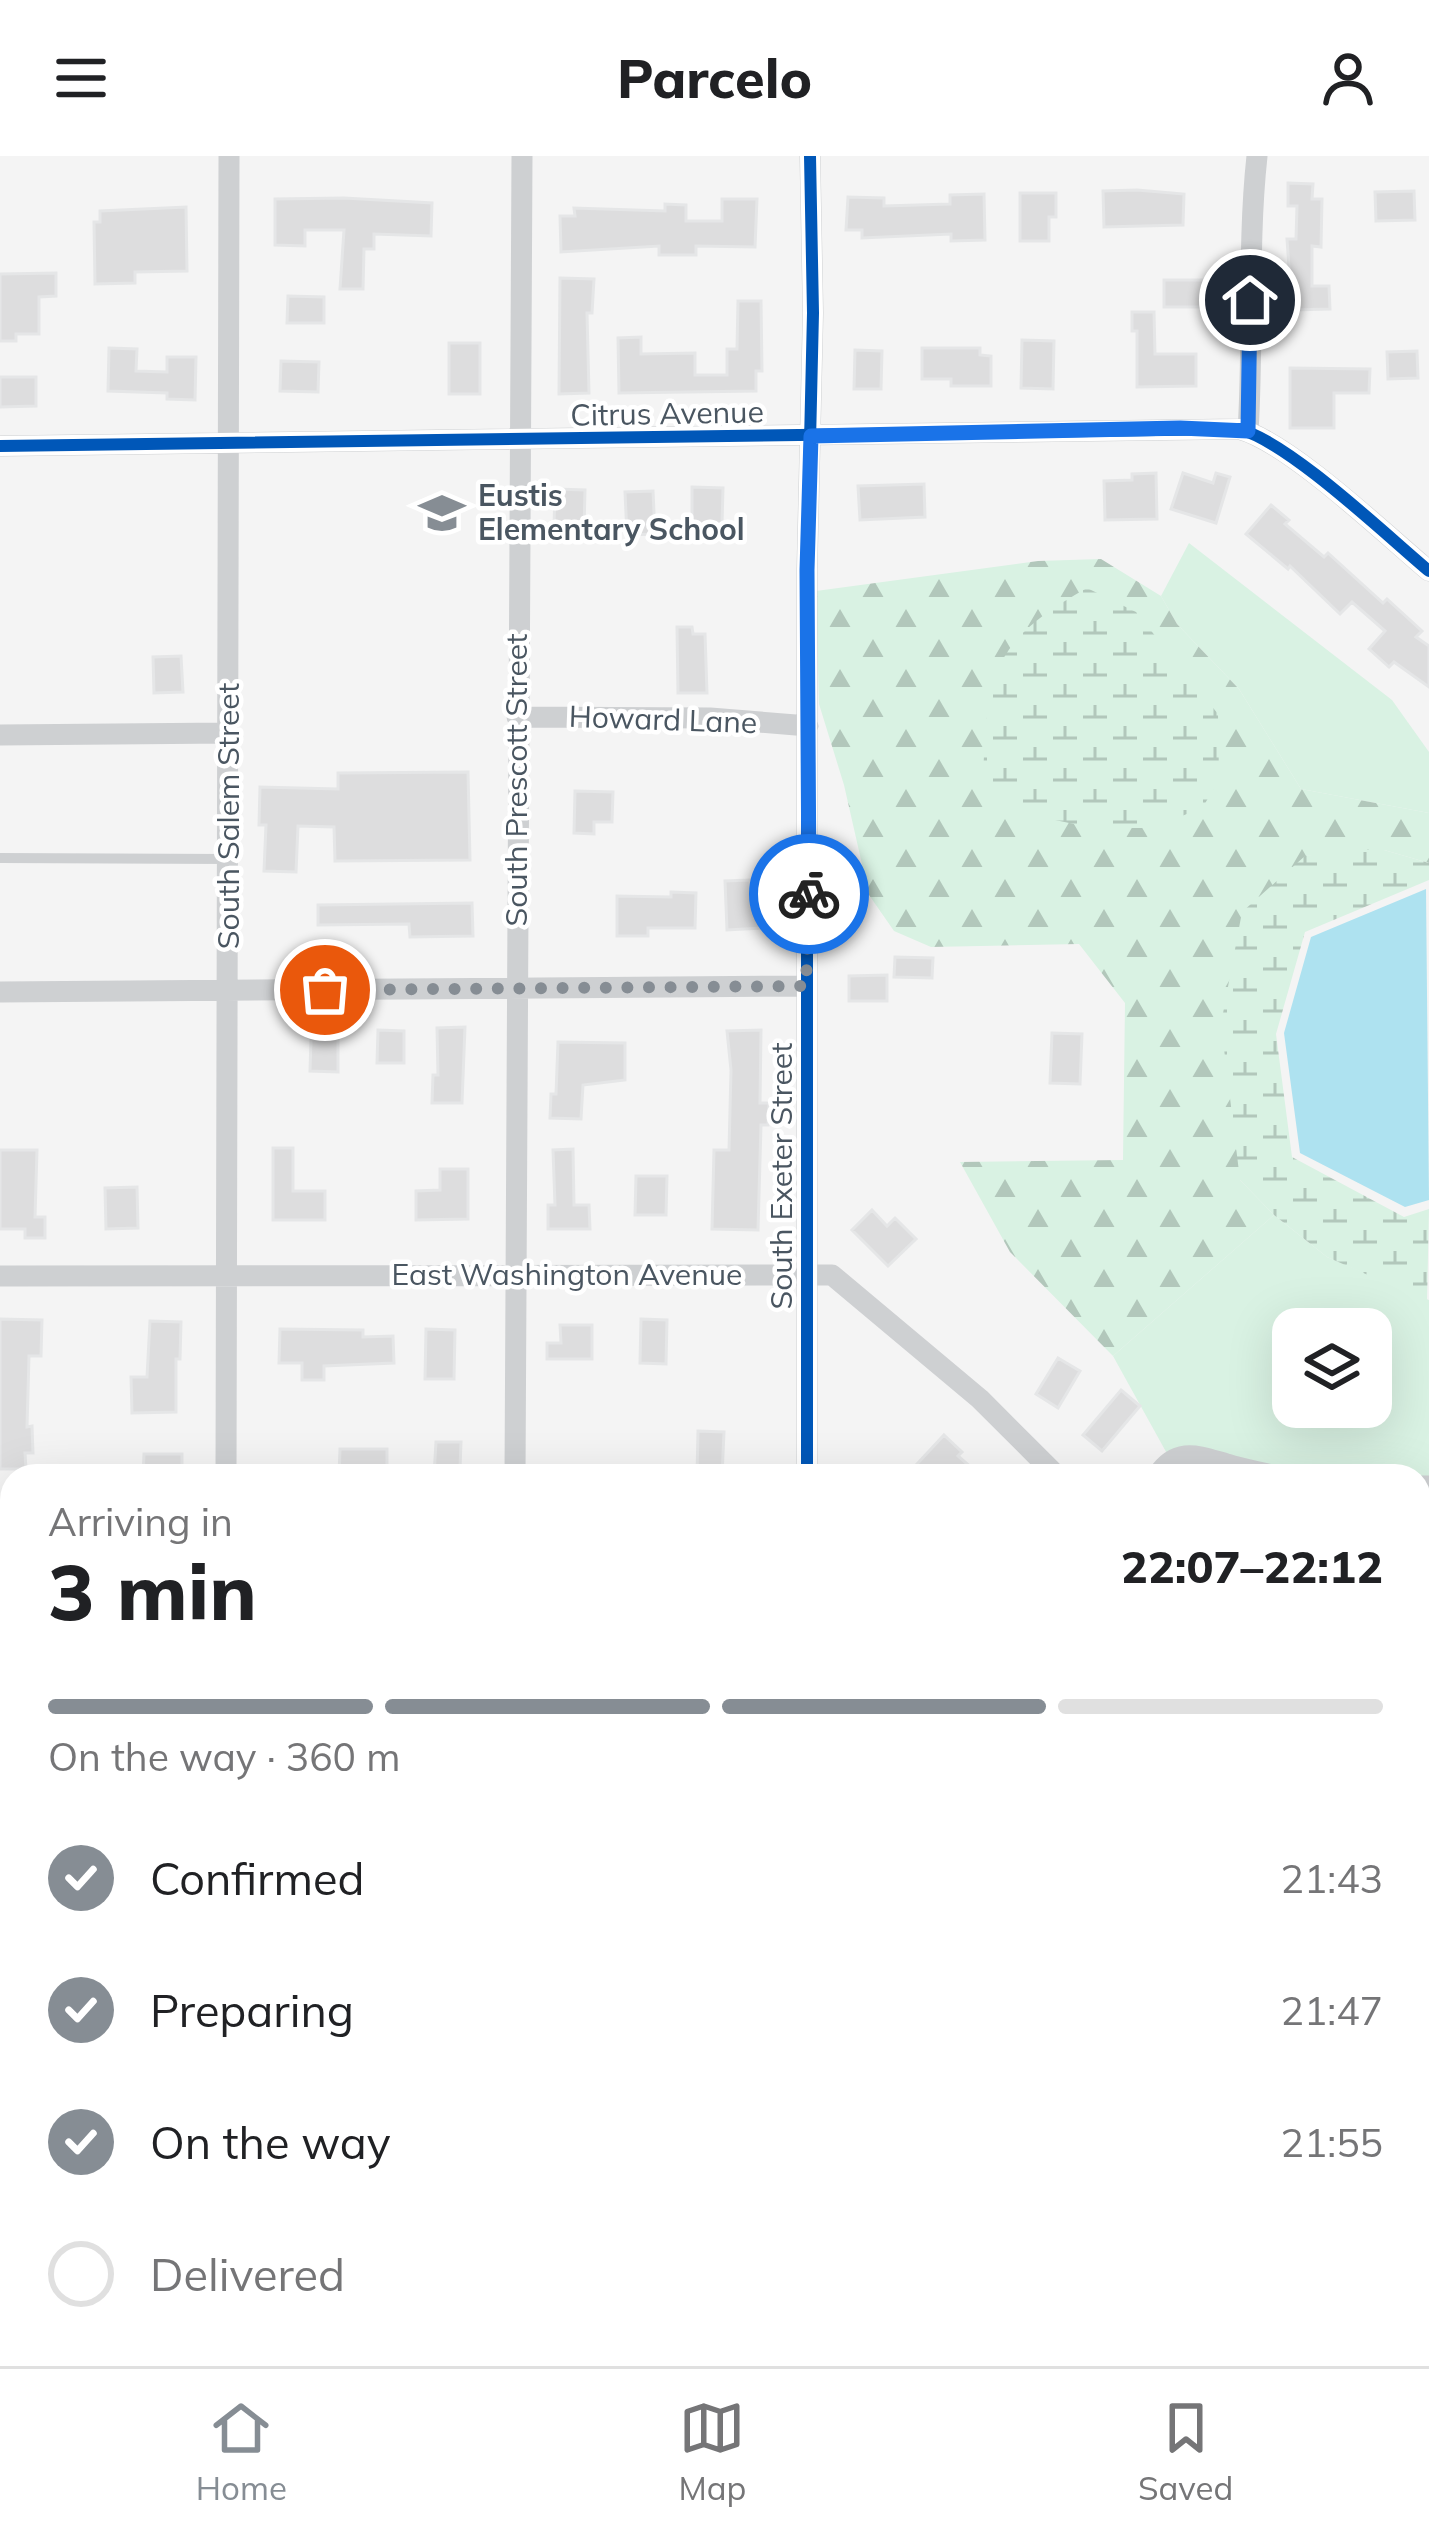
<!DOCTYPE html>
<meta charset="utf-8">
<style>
:root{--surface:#fff;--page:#f2f2f2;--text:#202124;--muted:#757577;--line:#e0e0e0;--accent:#868d94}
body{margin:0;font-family:Mulish,sans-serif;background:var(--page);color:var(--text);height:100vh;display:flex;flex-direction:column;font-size:45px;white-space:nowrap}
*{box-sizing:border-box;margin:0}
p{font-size:39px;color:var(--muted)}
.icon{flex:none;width:66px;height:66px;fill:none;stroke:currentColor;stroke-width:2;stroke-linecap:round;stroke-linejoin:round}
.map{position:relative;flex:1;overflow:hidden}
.sheet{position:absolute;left:0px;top:1308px;width:1431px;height:903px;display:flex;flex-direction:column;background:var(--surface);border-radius:36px 36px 0 0;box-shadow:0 12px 48px #0002}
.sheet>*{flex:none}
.controls{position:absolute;left:1272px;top:1152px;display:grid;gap:24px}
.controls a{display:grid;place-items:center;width:120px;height:120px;border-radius:24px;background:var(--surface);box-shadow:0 12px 48px #0002;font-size:60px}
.pin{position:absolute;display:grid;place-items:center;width:102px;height:102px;color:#fff;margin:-51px;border:6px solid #fff;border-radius:50%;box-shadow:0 3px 12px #0007}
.courier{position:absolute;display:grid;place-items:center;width:120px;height:120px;margin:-60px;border:9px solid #1a73e8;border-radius:50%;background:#fff;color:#222;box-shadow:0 3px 15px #0007}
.headline em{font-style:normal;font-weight:800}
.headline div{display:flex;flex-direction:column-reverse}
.headline{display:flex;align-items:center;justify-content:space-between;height:204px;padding:0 48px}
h1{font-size:78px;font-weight:800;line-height:90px}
.bar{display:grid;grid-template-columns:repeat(4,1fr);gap:18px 12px;align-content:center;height:144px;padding:0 48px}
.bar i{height:15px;border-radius:9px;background:var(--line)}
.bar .on{background:var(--accent)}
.bar p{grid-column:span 4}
ol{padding:0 48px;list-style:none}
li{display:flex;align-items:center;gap:36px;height:132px}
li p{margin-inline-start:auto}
li .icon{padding:12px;border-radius:50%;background:var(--accent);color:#fff;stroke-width:4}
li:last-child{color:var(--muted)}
li i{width:66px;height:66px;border:6px solid var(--line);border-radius:50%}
header{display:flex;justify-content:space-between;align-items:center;height:156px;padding:0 48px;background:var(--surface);font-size:54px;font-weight:800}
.menu{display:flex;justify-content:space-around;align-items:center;height:168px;border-top:3px solid var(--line);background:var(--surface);font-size:33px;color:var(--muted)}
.menu a{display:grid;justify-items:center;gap:6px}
.menu .on{color:var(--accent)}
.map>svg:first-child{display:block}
.green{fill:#d9f2e3;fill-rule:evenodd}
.forest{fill:url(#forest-firs)}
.wetland{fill:url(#wetland-marsh)}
.water{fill:#aee2f0}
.building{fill:#ddddde;stroke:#e5e6e7;stroke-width:3}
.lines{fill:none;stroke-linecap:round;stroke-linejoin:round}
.lane{stroke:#ced0d2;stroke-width:10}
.street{stroke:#ced0d2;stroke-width:21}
.cycleway-casing{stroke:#fff;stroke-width:20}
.cycleway{stroke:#0057b8;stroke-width:12}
.done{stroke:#868d94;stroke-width:12;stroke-dasharray:0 21.6}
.route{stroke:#1a73e8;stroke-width:15}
.labels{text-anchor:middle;stroke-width:9;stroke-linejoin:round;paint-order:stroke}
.street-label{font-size:30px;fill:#4a5661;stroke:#fff}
.poi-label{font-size:30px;font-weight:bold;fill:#4a5661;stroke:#fff;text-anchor:start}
</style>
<header><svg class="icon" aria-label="menu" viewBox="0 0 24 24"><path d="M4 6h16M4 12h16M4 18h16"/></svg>Parcelo<svg class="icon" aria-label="person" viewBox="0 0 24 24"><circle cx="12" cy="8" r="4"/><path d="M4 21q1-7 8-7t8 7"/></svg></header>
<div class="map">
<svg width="1429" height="2210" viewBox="0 0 1429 2210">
<defs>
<pattern id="forest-firs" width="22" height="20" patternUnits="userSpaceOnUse" patternTransform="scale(3)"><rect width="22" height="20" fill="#d9f2e3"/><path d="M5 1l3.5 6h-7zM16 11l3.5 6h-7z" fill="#b2c7bb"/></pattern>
<pattern id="wetland-marsh" width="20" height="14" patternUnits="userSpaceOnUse" patternTransform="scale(3)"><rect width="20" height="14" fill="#d9f2e3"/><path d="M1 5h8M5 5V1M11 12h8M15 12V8" fill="none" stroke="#b2c7bb"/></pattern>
</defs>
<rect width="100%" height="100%" fill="#f4f4f4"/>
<!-- green -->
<path class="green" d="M1189 387 1392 544 1429 596V657L1301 633 1239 533 1177 468 1161 440Z
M1274 1059 1327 1101 1429 1144V1350H1419V1320H1228L1170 1303 1113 1200ZM1293 1173H1371V1251H1293Z"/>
<!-- forest -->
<path class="forest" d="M1101 403 1161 440 1177 468 1239 533 1301 633 1429 657V707L1384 694 1305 700 1240 1024 1274 1059 1113 1200 1010 1096 960 1006 1123 1004 1125 847 1079 788 931 791 894 775 869 739 844 629 819 548 816 435 1038 405Z"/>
<!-- wetland -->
<path class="wetland" d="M1087 432 1136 456 1218 558 1219 623 1203 651 1154 672H1093L1036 660 983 620C988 516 991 486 1087 432Z
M1346 694H1384L1429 707V724L1305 776 1276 878 1292 1001 1404 1061 1429 1053 1427 1145 1327 1101 1274 1059 1240 1024 1221 868 1242 756 1305 700Z"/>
<!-- water -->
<path class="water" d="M1426 733 1429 1044 1405 1051 1300 997 1284 877 1311 781Z
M27 2199H1043L1048 2210H16Z"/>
<!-- building -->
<path class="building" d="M1288 27 1313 28 1312 43H1322L1321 91 1312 90V130H1329L1330 153 1292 154 1287 83H1296L1297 50H1288Z
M1137 34 1184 38 1183 69 1104 71 1103 35Z
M1414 35 1415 64 1376 65 1375 36Z
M1020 37H1056V61H1049V85H1020Z
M984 38 985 84 951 85V78L862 82V74H846L848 41 884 42V50L950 48V39Z
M344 42 432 47 431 80 374 78V93H364L363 133H340L344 74H305V90L275 89V43Z
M722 43H757L755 91 696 90V99H659V90L561 96 560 60H575L574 52 665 55V48L686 49V65H722Z
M186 51 187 115 135 116V127L95 128 94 66H100V55Z
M56 117V140L39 141V178H16V185H0V118Z
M560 122 594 123 592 157H587L589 237 559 238Z
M1164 124H1206V151H1164Z
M288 140 324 141V167H287Z
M738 145H761L762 215H756V235L619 237 618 182 641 181V198L695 197V219H727V193H737Z
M1132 156H1154L1155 198H1196V230L1137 231V175H1132Z
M1022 184 1054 185 1053 233 1021 232Z
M449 187H480V238H449Z
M109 192 137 193 136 215 167 216V201H196L195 244 167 243V237L108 235Z
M922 192H980V199L991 200V230H951V223H922Z
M855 194 882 195 881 233H854Z
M1417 195 1418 222 1388 223 1387 196Z
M281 205 319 206 318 236 280 235Z
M1290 212 1370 213 1369 237H1334V272H1290Z
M0 221H36V250L0 251Z
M1156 317 1157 363 1105 364 1104 325 1132 324V318Z
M1183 317 1213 327 1216 317 1230 321 1216 367 1171 353Z
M924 328 925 361 860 364 858 330Z
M692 331 723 332 722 368H692Z
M555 333 585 334 584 373 554 372Z
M653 335 655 378 627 379 625 336Z
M1271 349 1289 364 1285 368 1324 401 1328 397 1383 447 1387 443 1422 475 1416 481 1429 490V531L1394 506 1389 511 1369 493 1385 475 1352 446 1340 458 1290 410 1288 413 1246 378Z
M677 471H692L693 478H705L707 537H678Z
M181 500 183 536 154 537 153 501Z
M468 616 470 704 335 705 334 671 298 670 296 716 264 715 266 669H259L260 631 338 633V617Z
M575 635 613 636 612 666H594V678L574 677Z
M750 724 751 749H761L762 772 727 774 725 725Z
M671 736 696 737 695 772H648V780H617V740L671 741Z
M472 747 473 780 410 781 409 768 318 769V749Z
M895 801 933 802 932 822 894 821Z
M887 819V845H849V820Z
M465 871 462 947H432L433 919H438L437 872Z
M378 874 404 875V907H377Z
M761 874 760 947H769L768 969H761L758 1074 712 1073 714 994H729L731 914 727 875Z
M1052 877 1082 878 1080 928 1050 927Z
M311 883H338V916L310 915Z
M558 886 625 887V924L583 929 581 963 550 962 551 938H556Z
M273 992H293V1035H325V1064H273Z
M573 993 574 1049H589L590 1073H548V1049H555L553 994Z
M0 994H37L35 1061H45V1082H25V1073H0Z
M440 1013H468V1063L416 1064V1035L440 1034Z
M636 1020H667L666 1059H635Z
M137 1031 138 1072 106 1073 105 1032Z
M872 1054 887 1070 895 1062 916 1083 888 1110 852 1074Z
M0 1163 42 1164 41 1200H29L27 1271 32 1270 33 1297H25L26 1313H0Z
M641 1163 667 1164 666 1208 640 1207Z
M150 1165 181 1166 180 1203H176V1256L132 1257 131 1221H147Z
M560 1169H592V1203H547V1187H561Z
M280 1173 363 1174V1181L393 1180 394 1207 324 1210V1224H302V1207H279Z
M426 1173 455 1174 454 1223H425Z
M1058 1202 1080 1215 1058 1252 1036 1238Z
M1121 1234 1140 1250 1102 1295 1083 1279Z
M698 1275 724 1276 722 1320H697Z
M944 1279 962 1296 958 1300 981 1320H929L916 1309Z
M436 1286H461L460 1312H455V1320H434Z
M340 1293H387V1320H339Z
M144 1298H182V1320H143Z"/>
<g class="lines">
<!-- lane -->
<path class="lane" d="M0 702 228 703
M1419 1450H1429
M1419 1507H1429"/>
<!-- street -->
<path class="street" d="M1248 275C1254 183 1247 92 1257 0
M0 290 1239 273C1289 286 1386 379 1429 415
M517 561 710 562 808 570
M0 579 228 577
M0 836 806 830
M0 1120 832 1119 980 1243 1057 1320
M226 1320 229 0
M515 1320 522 0
M807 1320V414L813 157 810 0
M1157 1320C1177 1290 1198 1300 1227 1308 1243 1313 1260 1316 1276 1320
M1419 1330H1429
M0 1406H12
M1419 1586 1429 1589
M1419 1860 1429 1863
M0 1868H12
M0 2100 12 2089
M1419 2116 1429 2115
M1193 2199 1199 2210
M1251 2210 1270 2199"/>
<!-- cycleway casing -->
<g class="cycleway-casing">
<path id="cycleway" d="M0 290 1239 273C1289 286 1386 379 1429 415
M807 1320V414L813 157 810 0"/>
</g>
<!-- cycleway -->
<use href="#cycleway" class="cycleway"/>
</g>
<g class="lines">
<!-- done -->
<path class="done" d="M325 834 806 830 809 738"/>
<!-- route -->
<path class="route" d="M809 738 807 414 811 280 1180 272 1248 275 1250 144"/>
</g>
<!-- icons -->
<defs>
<g id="school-bare" transform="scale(3.6)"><path d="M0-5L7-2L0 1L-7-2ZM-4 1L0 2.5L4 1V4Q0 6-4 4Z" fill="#868d94" stroke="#fff" stroke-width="2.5" paint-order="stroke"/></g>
</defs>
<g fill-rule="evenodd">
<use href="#school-bare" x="442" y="357"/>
</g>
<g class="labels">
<!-- street labels -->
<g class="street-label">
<text transform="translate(667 258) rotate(-1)" y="10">Citrus Avenue</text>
<text transform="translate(663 564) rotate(2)" y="10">Howard Lane</text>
<text transform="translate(517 624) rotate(-90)" y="10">South Prescott Street</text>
<text transform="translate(229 660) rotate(-90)" y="10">South Salem Street</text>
<text transform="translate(782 1020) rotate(-90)" y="10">South Exeter Street</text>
<text x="567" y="1129">East Washington Avenue</text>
</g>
<!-- poi labels -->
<g class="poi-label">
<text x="478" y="350">Eustis<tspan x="478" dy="34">Elementary School</tspan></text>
</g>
</g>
</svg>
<div class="controls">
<a><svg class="icon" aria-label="layers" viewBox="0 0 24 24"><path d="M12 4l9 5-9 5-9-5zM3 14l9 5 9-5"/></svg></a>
</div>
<div class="pin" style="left:325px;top:834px;background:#ea580c"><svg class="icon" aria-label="bag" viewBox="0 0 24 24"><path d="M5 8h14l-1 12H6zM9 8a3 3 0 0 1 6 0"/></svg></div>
<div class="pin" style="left:1250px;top:144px;background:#1f2937"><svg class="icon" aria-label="home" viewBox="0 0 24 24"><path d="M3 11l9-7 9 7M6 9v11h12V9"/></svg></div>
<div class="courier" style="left:809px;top:738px"><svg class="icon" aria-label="bike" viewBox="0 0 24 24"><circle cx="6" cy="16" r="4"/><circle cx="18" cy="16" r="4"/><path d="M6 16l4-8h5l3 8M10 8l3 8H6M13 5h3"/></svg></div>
<section class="sheet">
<div class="headline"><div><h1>3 min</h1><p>Arriving in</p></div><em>22:07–22:12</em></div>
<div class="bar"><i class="on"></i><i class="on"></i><i class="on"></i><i></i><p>On the way · 360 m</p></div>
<ol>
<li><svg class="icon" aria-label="check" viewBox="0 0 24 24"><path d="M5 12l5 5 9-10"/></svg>Confirmed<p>21:43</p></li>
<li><svg class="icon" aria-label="check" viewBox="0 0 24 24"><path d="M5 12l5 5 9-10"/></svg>Preparing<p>21:47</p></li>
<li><svg class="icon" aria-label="check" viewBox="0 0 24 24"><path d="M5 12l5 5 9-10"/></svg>On the way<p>21:55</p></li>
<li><i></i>Delivered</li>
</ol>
</section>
</div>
<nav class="menu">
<a class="on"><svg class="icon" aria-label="home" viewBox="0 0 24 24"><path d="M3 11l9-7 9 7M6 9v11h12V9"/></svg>Home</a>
<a><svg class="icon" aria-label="map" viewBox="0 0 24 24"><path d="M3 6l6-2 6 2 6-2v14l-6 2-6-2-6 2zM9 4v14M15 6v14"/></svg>Map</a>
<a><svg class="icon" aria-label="saved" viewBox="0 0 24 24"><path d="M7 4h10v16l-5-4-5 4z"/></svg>Saved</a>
</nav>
